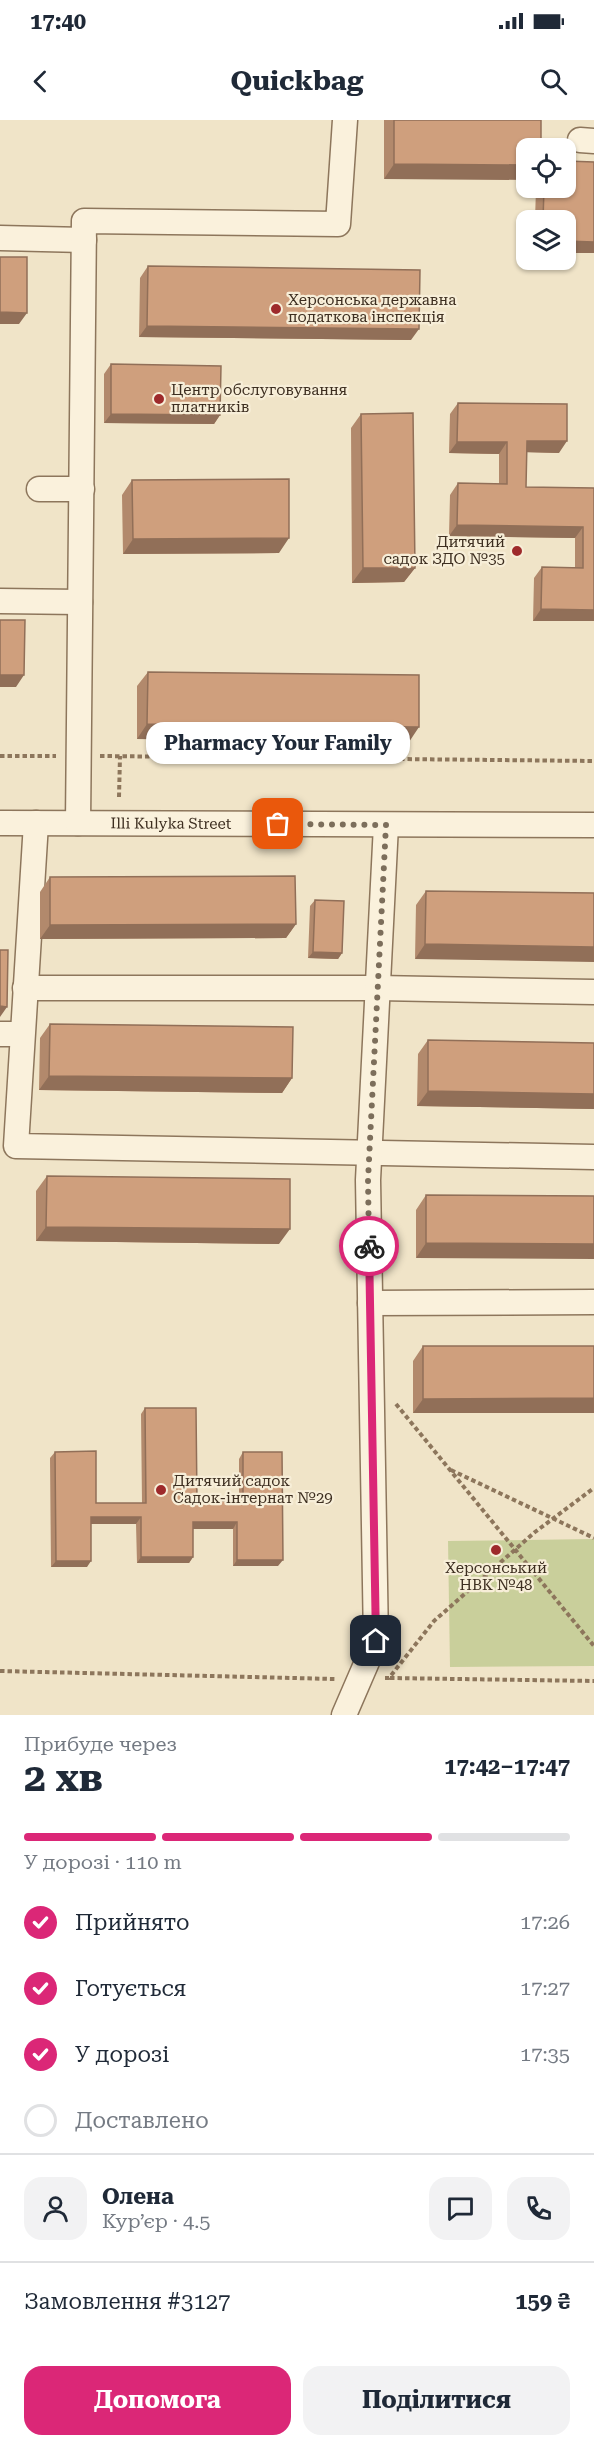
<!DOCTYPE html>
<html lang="uk">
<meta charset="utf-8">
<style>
:root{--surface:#fff;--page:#f2f2f3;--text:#1f2937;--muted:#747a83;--line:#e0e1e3;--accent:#db2777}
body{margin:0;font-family:"Roboto Serif",serif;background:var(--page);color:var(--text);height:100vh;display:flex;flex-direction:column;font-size:22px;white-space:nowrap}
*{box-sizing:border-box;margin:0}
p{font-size:20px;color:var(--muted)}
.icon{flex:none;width:33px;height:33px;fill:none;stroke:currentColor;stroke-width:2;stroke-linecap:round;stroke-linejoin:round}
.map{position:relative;height:1595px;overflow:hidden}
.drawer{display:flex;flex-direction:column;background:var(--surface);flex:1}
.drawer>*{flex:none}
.buttons{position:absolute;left:516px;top:18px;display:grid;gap:12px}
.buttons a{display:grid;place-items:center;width:60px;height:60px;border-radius:12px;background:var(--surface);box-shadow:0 2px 4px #0004;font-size:30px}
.pin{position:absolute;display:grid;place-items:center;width:51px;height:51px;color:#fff;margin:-26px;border-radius:12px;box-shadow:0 3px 9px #0006}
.courier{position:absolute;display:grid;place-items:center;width:60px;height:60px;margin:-30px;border:4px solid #db2777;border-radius:50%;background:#fff;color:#222;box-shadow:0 2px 8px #0007}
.bubble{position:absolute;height:42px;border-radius:18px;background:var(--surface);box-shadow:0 2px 4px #0004;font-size:20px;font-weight:700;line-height:42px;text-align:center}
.head em{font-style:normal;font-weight:700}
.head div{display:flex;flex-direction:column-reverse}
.head{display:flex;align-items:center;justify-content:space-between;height:102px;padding:0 24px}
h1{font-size:39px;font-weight:700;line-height:45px}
.bar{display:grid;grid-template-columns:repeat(4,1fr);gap:9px 6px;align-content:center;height:72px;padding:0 24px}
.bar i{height:8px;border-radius:4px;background:var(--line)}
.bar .active{background:var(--accent)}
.bar p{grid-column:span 4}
.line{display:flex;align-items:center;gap:15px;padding:0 24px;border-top:2px solid var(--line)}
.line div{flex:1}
.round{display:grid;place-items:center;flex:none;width:63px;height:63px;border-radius:18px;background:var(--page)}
ol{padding:0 24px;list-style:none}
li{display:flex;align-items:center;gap:18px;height:66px}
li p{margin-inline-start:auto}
li .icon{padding:6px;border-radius:50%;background:var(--accent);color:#fff;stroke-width:4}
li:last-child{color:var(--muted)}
li i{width:33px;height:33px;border:3px solid var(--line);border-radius:50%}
.action{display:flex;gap:12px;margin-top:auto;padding:12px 24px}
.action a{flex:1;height:69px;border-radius:18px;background:var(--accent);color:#fff;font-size:24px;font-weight:700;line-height:69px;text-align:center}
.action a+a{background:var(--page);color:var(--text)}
.status{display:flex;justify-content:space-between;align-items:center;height:42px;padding:0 30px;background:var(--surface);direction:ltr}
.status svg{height:16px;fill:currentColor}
header{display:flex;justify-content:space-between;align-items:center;height:78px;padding:0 24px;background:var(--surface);font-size:27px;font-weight:700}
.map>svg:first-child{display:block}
.green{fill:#c9cf9b}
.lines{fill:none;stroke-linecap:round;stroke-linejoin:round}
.minor-casing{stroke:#8d765c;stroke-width:27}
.path{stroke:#8d765c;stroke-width:4;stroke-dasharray:4.5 3;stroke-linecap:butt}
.minor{stroke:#faf1dc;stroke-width:24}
.wall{fill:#b2896c}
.shaded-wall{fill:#916f58}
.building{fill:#cf9f7d;stroke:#916f58;stroke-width:1.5}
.done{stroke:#7c6e5b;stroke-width:6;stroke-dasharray:0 10.8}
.route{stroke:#db2777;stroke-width:8}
.poi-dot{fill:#9e2a2b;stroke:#f7eed8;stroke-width:2}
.labels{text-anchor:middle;stroke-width:4.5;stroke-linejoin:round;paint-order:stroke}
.poi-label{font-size:15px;fill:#3d2e20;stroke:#f7eed8;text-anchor:start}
.street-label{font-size:15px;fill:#3d2e20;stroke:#f7eed8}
</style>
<div class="status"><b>17:40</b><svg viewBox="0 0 49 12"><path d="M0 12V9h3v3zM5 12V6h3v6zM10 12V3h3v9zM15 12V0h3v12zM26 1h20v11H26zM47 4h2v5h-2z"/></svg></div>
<header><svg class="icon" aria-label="back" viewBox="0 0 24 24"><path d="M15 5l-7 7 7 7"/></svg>Quickbag<svg class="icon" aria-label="search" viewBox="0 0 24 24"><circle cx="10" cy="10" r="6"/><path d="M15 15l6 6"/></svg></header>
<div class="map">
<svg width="594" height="1595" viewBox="0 0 594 1595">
<rect width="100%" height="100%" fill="#f0e4c8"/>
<!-- green -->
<path class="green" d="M594 1419V1546L450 1547 448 1421Z"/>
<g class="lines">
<!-- minor casing -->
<g class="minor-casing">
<g id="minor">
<path d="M580 20 594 21"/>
<path d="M0 118 84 120"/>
<path d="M39 369H82"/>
<path d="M0 481 80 482"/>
<path id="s1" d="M0 703 594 705"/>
<path d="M36 703 16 1026 594 1037"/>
<path d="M78 703 84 101 338 104 345 0"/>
<path d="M25 868H378L594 872"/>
<path d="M0 914H22"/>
<path d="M370 1183 594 1182"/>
<path d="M344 1595 376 1521 368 1060 386 705"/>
</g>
</g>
<!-- path -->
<path class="path" d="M0 636H56
M100 636 594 641
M119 677 120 636
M396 1284 594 1526
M451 1350 594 1418
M0 1551 335 1559
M385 1558H389L434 1501 535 1412 594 1368
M390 1558 594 1561"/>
<!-- minor -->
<use href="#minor" class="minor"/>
</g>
<!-- wall -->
<path class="wall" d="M384 0H541L384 59Z
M594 42V133H566V100H535L536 68H566Z
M148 146 411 220 139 217 140 158Z
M111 244 220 295 214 304 104 303V254Z
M458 283 559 333 526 332V367L594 368V501H533L534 458 542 447H575V418L449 416 450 375 458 363 499 364V334L449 333 450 294Z
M361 294 415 448 404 462 352 463 351 308Z
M132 360 279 433 123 434 122 375Z
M148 552 409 622 137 619V566Z
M50 757 296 804 286 818 40 819V772Z
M426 771 594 773 415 839 416 785Z
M315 780 342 833 338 839 308 838 310 786Z
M50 904 292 958 282 973 39 970 40 918Z
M428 920 594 923V989L417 986 418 934Z
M47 1056 279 1124 36 1121V1071Z
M426 1075 594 1076 416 1138V1090Z
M423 1226H594V1293H413V1241Z
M145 1288 197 1381H239V1339L243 1332 278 1446H233V1409H193V1437L189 1443H137L136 1404H91L87 1447H51L50 1338 55 1332 96 1383H142L141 1294Z"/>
<!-- shaded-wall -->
<path class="shaded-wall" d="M394 44 526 45V60L384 59Z
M566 121 594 122V133H566Z
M0 192 27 193 19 204H0Z
M147 206 419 209 411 220 139 217Z
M111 294 220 295 214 304 104 303Z
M527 321H567L559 333 519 332Z
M457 322H507L499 334 449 333Z
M457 405 583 407 575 418 449 416Z
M289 418 279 433 123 434 133 419Z
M363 448H415L404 462 352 463Z
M541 489 594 490V501H533Z
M0 555H24L16 567H0Z
M147 604 419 607 409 622 137 619Z
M296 804 286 818 40 819 50 805Z
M425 824 594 827V842L415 839Z
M313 832 342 833 338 839 308 838Z
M0 886 7 887 0 897Z
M49 956 292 958 282 973 39 970Z
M428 971 594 974V989L417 986Z
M46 1107 290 1109 279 1124 36 1121Z
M426 1123 594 1124V1139L416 1138Z
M594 1278V1293H413L423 1279Z
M91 1397H141L136 1404H86Z
M193 1402H237L233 1409H189Z
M141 1437H193L189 1443H137Z
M237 1440H283L278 1446H233Z
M56 1441H91L87 1447H51Z"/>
<!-- building -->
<path class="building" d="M394 0H541V28H526V45L394 44Z
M566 41 594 42V122L566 121V100H543L544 68H566Z
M0 137H27V193L0 192Z
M148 146 420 150 419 209 147 206Z
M111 244 221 246 220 295 111 294Z
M458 283 567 284V321H527L526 367 594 368V490L541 489 542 447 583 448V407L457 405 458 363 507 364V322H457Z
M413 293 415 448H363L361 294Z
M289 359V418L133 419 132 360Z
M0 500H25L24 555H0Z
M148 552 419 555V607L147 604Z
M295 756 296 804 50 805V757Z
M426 771 594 773V827L425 824Z
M315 780 344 781 342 833 313 832Z
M0 830H8L7 887 0 886Z
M50 904 293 907 292 958 49 956Z
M428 920 594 923V974L428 971Z
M47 1056 290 1059V1109L46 1107Z
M426 1075 594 1076V1124L426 1123Z
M423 1226H594V1278L423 1279Z
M145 1288H196L197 1381H243V1332H282L283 1440H237V1402H193V1437H141V1397H91V1441H56L55 1332 96 1331V1383H146Z"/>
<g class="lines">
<!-- done -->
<path class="done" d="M278 704 386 705 368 1060 369 1126"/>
<!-- route -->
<path class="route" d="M369 1126 376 1521"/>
</g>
<!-- markers -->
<g class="poi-dot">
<circle cx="276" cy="189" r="6"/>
<circle cx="159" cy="279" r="6"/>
<circle cx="517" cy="431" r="6"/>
<circle cx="161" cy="1370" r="6"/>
<circle cx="496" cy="1430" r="6"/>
</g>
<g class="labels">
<!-- poi labels -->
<g class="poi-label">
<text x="288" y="185">Херсонська державна<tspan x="288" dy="17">податкова інспекція</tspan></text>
<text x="171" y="275">Центр обслуговування<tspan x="171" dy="17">платників</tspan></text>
<text x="505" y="427" text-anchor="end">Дитячий<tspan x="505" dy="17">садок ЗДО №35</tspan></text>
<text x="173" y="1366">Дитячий садок<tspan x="173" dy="17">Садок-інтернат №29</tspan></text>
<text x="496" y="1453" text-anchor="middle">Херсонський<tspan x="496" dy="17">НВК №48</tspan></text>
</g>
<!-- street labels -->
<g class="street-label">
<text dy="5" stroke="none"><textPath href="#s1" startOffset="171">Illi Kulyka Street</textPath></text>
</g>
</g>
</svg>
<div class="buttons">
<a><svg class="icon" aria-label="locate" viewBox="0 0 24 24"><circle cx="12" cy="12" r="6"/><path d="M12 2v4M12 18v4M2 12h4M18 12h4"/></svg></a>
<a><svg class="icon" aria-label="layers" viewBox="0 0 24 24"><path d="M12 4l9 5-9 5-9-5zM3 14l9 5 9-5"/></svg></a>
</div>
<div class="pin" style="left:278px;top:704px;background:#ea580c"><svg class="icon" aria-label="bag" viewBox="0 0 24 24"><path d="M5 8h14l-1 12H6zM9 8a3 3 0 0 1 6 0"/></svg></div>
<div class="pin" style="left:376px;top:1521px;background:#1f2937"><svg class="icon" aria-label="home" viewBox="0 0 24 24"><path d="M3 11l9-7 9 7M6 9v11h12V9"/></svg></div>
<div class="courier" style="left:369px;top:1126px"><svg class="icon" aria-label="bike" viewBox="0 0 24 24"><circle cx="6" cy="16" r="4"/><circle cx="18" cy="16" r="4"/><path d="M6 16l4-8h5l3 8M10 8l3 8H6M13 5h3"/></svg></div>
<div class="bubble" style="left:146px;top:602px;width:264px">Pharmacy Your Family</div>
</div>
<section class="drawer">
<div class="head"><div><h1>2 хв</h1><p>Прибуде через</p></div><em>17:42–17:47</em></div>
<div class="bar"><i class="active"></i><i class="active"></i><i class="active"></i><i></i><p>У дорозі · 110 m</p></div>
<ol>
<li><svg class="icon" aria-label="check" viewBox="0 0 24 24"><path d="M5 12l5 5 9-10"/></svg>Прийнято<p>17:26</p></li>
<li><svg class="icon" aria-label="check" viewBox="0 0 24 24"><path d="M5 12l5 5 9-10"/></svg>Готується<p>17:27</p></li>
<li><svg class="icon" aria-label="check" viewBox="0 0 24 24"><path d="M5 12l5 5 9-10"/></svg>У дорозі<p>17:35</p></li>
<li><i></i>Доставлено</li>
</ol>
<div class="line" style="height:108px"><a class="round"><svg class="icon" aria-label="person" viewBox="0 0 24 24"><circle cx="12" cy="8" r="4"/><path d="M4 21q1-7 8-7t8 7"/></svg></a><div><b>Олена</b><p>Кур’єр · 4.5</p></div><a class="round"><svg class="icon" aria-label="chat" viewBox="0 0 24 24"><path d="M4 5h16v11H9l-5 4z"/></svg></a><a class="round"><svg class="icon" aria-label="phone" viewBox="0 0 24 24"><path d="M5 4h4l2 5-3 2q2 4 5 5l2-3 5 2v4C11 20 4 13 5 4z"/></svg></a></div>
<div class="line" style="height:78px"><div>Замовлення #3127</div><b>159 ₴</b></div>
<div class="action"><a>Допомога</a><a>Поділитися</a></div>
</section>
